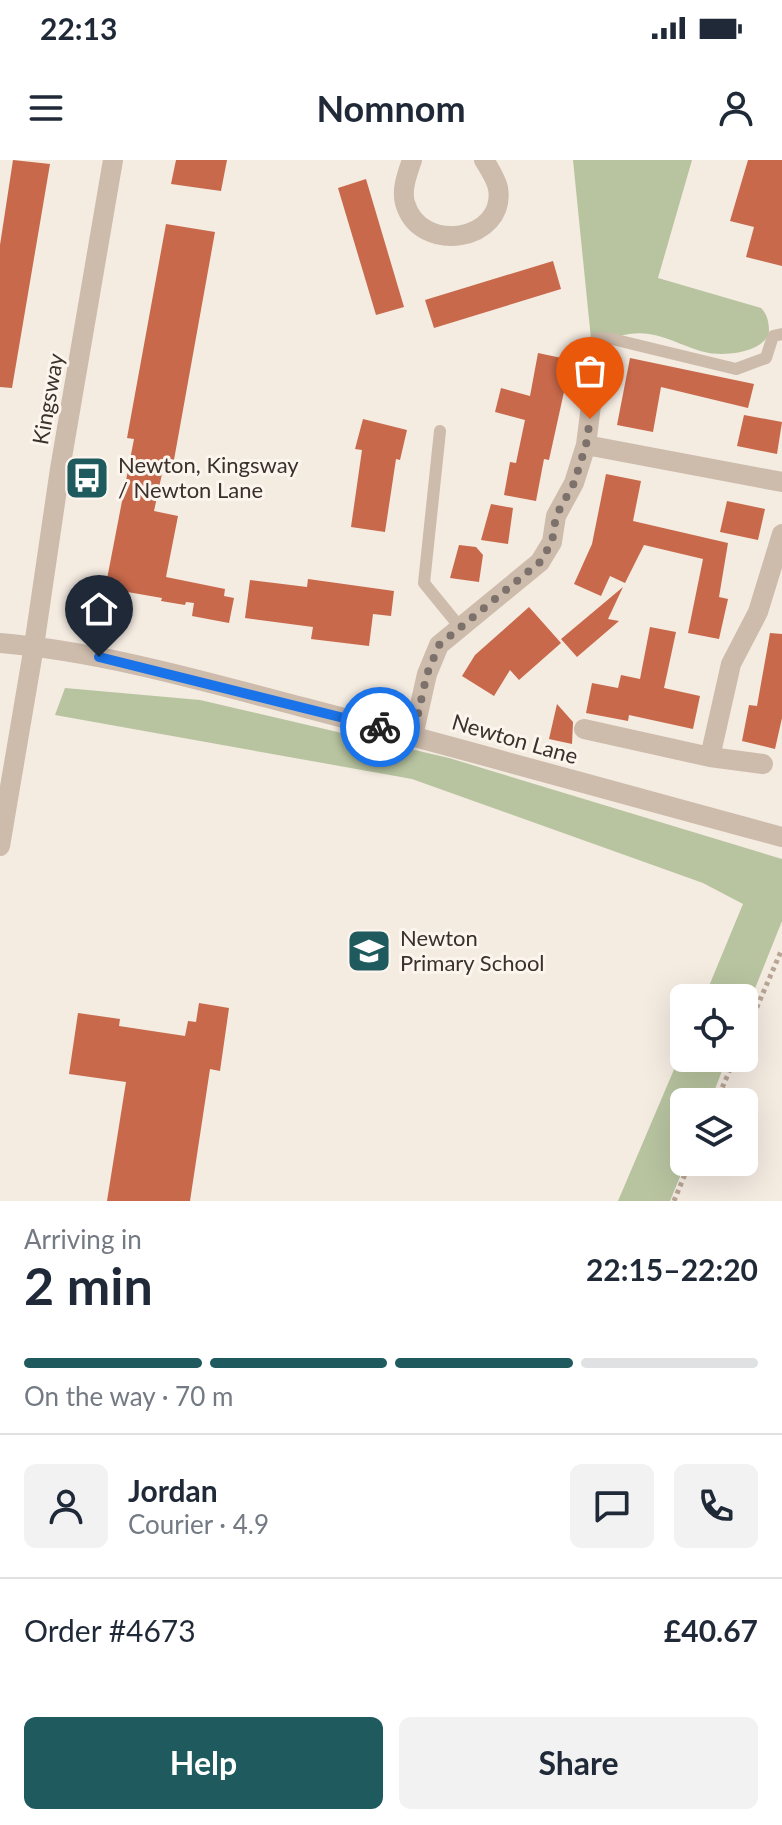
<!DOCTYPE html>
<meta charset="utf-8">
<style>
:root{--surface:#fff;--page:#f2f2f3;--text:#1f2937;--muted:#747a83;--line:#e0e1e3;--accent:#1f5a5e}
body{margin:0;font-family:Lato,sans-serif;background:var(--page);color:var(--text);height:100vh;display:flex;flex-direction:column;font-size:30px;white-space:nowrap}
*{box-sizing:border-box;margin:0}
p{font-size:26px;color:var(--muted)}
.icon{flex:none;width:44px;height:44px;fill:none;stroke:currentColor;stroke-width:2;stroke-linecap:round;stroke-linejoin:round}
.map{position:relative;height:1041px;overflow:hidden}
.panel{display:flex;flex-direction:column;background:var(--surface);flex:1}
.panel>*{flex:none}
.tools{position:absolute;left:670px;top:824px;display:grid;gap:16px}
.tools a{display:grid;place-items:center;width:88px;height:88px;border-radius:12px;background:var(--surface);box-shadow:0 8px 32px #0002;font-size:40px}
.pin{position:absolute;display:grid;place-items:center;width:68px;height:68px;color:#fff;margin:-82px -34px;border-radius:50% 50% 50% 0;rotate:-45deg;box-shadow:0 0 8px #0007}
.pin .icon{rotate:45deg}
.courier{position:absolute;display:grid;place-items:center;width:80px;height:80px;margin:-40px;border:6px solid #1a73e8;border-radius:50%;background:#fff;color:#222;box-shadow:0 2px 10px #0007}
.head em{font-style:normal;font-weight:700}
.head div{display:flex;flex-direction:column-reverse}
.head{display:flex;align-items:center;justify-content:space-between;height:136px;padding:0 24px}
h1{font-size:52px;font-weight:700;line-height:60px}
.bar{display:grid;grid-template-columns:repeat(4,1fr);gap:12px 8px;align-content:center;height:96px;padding:0 24px}
.bar i{height:10px;border-radius:6px;background:var(--line)}
.bar .on{background:var(--accent)}
.bar p{grid-column:span 4}
.line{display:flex;align-items:center;gap:20px;padding:0 24px;border-top:2px solid var(--line)}
.line div{flex:1}
.round{display:grid;place-items:center;flex:none;width:84px;height:84px;border-radius:12px;background:var(--page)}
.button{display:flex;gap:16px;margin-top:auto;padding:16px 24px}
.button a{flex:1;height:92px;border-radius:12px;background:var(--accent);color:#fff;font-size:32px;font-weight:700;line-height:92px;text-align:center}
.button a+a{background:var(--page);color:var(--text)}
.status{display:flex;justify-content:space-between;align-items:center;height:56px;padding:0 40px;background:var(--surface);direction:ltr}
.status svg{height:22px;fill:currentColor}
header{display:flex;justify-content:space-between;align-items:center;height:104px;padding:0 24px;background:var(--surface);font-size:36px;font-weight:700}
.map>svg:first-child{display:block}
.green{fill:#b8c4a0}
.building{fill:#c8694b}
.lines{fill:none;stroke-linecap:round;stroke-linejoin:round}
.path{stroke:#b9a596;stroke-width:5;stroke-dasharray:4 4;stroke-linecap:butt}
.service{stroke:#cdbbac;stroke-width:12}
.minor{stroke:#cdbbac;stroke-width:20}
.tertiary{stroke:#cdbbac;stroke-width:20}
.done{stroke:#7c716b;stroke-width:8;stroke-dasharray:0 14.4}
.route{stroke:#1a73e8;stroke-width:10}
.labels{text-anchor:middle;stroke-width:6;stroke-linejoin:round;paint-order:stroke}
.street-label{font-size:22px;fill:#3b302b;stroke:#fbf5ee}
.poi-label{font-size:22px;fill:#3b302b;stroke:#fbf5ee;text-anchor:start}
</style>
<div class="status"><b>22:13</b><svg viewBox="0 0 49 12"><path d="M0 12V9h3v3zM5 12V6h3v6zM10 12V3h3v9zM15 12V0h3v12zM26 1h20v11H26zM47 4h2v5h-2z"/></svg></div>
<header><svg class="icon" aria-label="menu" viewBox="0 0 24 24"><path d="M4 6h16M4 12h16M4 18h16"/></svg>Nomnom<svg class="icon" aria-label="person" viewBox="0 0 24 24"><circle cx="12" cy="8" r="4"/><path d="M4 21q1-7 8-7t8 7"/></svg></header>
<div class="map">
<svg width="782" height="1041" viewBox="0 0 782 1041">
<rect width="100%" height="100%" fill="#f4ebe1"/>
<!-- green -->
<path class="green" d="M573 0H692L658 118 761 148C767 154 769 162 769 171 766 192 726 196 709 193 688 189 670 177 649 174 632 171 615 177 599 182L591 179Z
M65 528 200 540 449 598 782 699V761L744 856V838H704L743 744 703 723 412 619 55 555Z
M684 886V898H727L710 942H684L686 1002 670 1041H618Z"/>
<!-- building -->
<path class="building" d="M13 0 50 4 12 228 0 227V85Z
M176 0H227L221 31 171 24Z
M748 0H782V106L746 97 754 67 730 61Z
M366 19 404 147 376 155 338 28Z
M166 64 215 72 172 311 163 309 154 351 178 356 166 417 225 429 224 436 234 438 229 463 192 456 194 443 186 442 185 445 161 441 162 438 116 430 107 419 134 279 127 278Z
M553 101 561 129 434 168 425 140Z
M538 193 571 200 549 300 544 299 536 341 504 335 510 302 516 303 525 260 495 252 501 228 530 236Z
M630 198 754 224 748 248 661 227 653 272 617 265Z
M744 255 782 262 777 294 737 286Z
M363 259 407 270 400 300 396 299 385 372 351 367 362 290 355 289Z
M606 314 641 321 633 361 728 383 719 437 728 439 719 479 688 473 703 399 644 385 625 423 610 416 601 436 574 424 592 384Z
M727 341 765 349 758 380 720 372Z
M491 344 513 348 508 384 481 380Z
M459 385 476 387 483 395 479 422 450 418Z
M308 419 394 431 391 456 373 454 369 486 311 479 313 467 245 458 250 420 307 427Z
M623 427 608 459 619 461 577 497 561 479Z
M529 447 561 483 519 520 510 510 494 536 462 516 475 495Z
M650 467 676 472 664 528 700 536 693 569 629 555 628 561 586 553 592 523 618 528 621 515 640 519Z
M770 473 782 474V558L775 589 742 581 749 545 757 546Z
M557 544 573 562 572 584 549 579Z
M199 843 229 848 220 911 210 909 190 1041H107L126 922 69 914 78 853 120 859 119 866 185 876 188 861 196 862Z"/>
<g class="lines">
<!-- path -->
<path class="path" d="M744 877 782 789
M716 942 735 898
M674 1041 690 1002"/>
<!-- service -->
<path class="service" d="M599 182 608 178 736 209 766 198 773 176 782 174
M440 271 424 423 459 466"/>
<!-- minor -->
<path class="minor" d="M412 0C408 12 401 29 405 43 420 96 507 81 498 28 496 19 489 8 484 0
M586 285 782 322
M584 569 710 597 763 604
M413 576 427 514 439 485 540 402 552 382 556 356 574 323 586 285 599 182
M710 597 731 504 758 452 782 374
M0 686 34 486"/>
<!-- tertiary -->
<path class="tertiary" d="M0 483C103 492 203 521 302 547 463 589 622 634 782 677
M34 486 60 309 113 0"/>
</g>
<g class="lines">
<!-- done -->
<path class="done" d="M380 567 413 576 427 514 439 485 540 402 552 382 556 356 574 323 586 285 590 259"/>
<!-- route -->
<path class="route" d="M99 497 380 567"/>
</g>
<!-- icons -->
<defs>
<g id="bus-square" transform="scale(2.3)"><rect x="-9" y="-9" width="18" height="18" rx="4" fill="#1f5a5e" stroke="#fbf5ee"/><path d="M-5-6H5V4H4V6H2V4H-2V6H-4V4H-5ZM-3.5-4V0h7V-4ZM-3.5 1.2v1.5H-2V1.2ZM2 1.2v1.5H3.5V1.2Z" fill="#fff"/></g>
<g id="school-square" transform="scale(2.3)"><rect x="-9" y="-9" width="18" height="18" rx="4" fill="#1f5a5e" stroke="#fbf5ee"/><path d="M0-5L7-2L0 1L-7-2ZM-4 1L0 2.5L4 1V4Q0 6-4 4Z" fill="#fff"/></g>
</defs>
<g fill-rule="evenodd">
<use href="#bus-square" x="87" y="318"/>
<use href="#school-square" x="369" y="791"/>
</g>
<g class="labels">
<!-- street labels -->
<g class="street-label">
<text transform="translate(48 239) rotate(-80)" y="8">Kingsway</text>
<text transform="translate(515 579) rotate(16)" y="8">Newton Lane</text>
</g>
<!-- poi labels -->
<g class="poi-label">
<text x="118" y="313">Newton, Kingsway<tspan x="118" dy="25">/ Newton Lane</tspan></text>
<text x="400" y="786">Newton<tspan x="400" dy="25">Primary School</tspan></text>
</g>
</g>
</svg>
<div class="tools">
<a><svg class="icon" aria-label="locate" viewBox="0 0 24 24"><circle cx="12" cy="12" r="6"/><path d="M12 2v4M12 18v4M2 12h4M18 12h4"/></svg></a>
<a><svg class="icon" aria-label="layers" viewBox="0 0 24 24"><path d="M12 4l9 5-9 5-9-5zM3 14l9 5 9-5"/></svg></a>
</div>
<div class="pin" style="left:590px;top:259px;background:#ea580c"><svg class="icon" aria-label="bag" viewBox="0 0 24 24"><path d="M5 8h14l-1 12H6zM9 8a3 3 0 0 1 6 0"/></svg></div>
<div class="pin" style="left:99px;top:497px;background:#1f2937"><svg class="icon" aria-label="home" viewBox="0 0 24 24"><path d="M3 11l9-7 9 7M6 9v11h12V9"/></svg></div>
<div class="courier" style="left:380px;top:567px"><svg class="icon" aria-label="bike" viewBox="0 0 24 24"><circle cx="6" cy="16" r="4"/><circle cx="18" cy="16" r="4"/><path d="M6 16l4-8h5l3 8M10 8l3 8H6M13 5h3"/></svg></div>
</div>
<section class="panel">
<div class="head"><div><h1>2 min</h1><p>Arriving in</p></div><em>22:15–22:20</em></div>
<div class="bar"><i class="on"></i><i class="on"></i><i class="on"></i><i></i><p>On the way · 70 m</p></div>
<div class="line" style="height:144px"><a class="round"><svg class="icon" aria-label="person" viewBox="0 0 24 24"><circle cx="12" cy="8" r="4"/><path d="M4 21q1-7 8-7t8 7"/></svg></a><div><b>Jordan</b><p>Courier · 4.9</p></div><a class="round"><svg class="icon" aria-label="chat" viewBox="0 0 24 24"><path d="M4 5h16v11H9l-5 4z"/></svg></a><a class="round"><svg class="icon" aria-label="phone" viewBox="0 0 24 24"><path d="M5 4h4l2 5-3 2q2 4 5 5l2-3 5 2v4C11 20 4 13 5 4z"/></svg></a></div>
<div class="line" style="height:104px"><div>Order #4673</div><b>£40.67</b></div>
<div class="button"><a>Help</a><a>Share</a></div>
</section>
